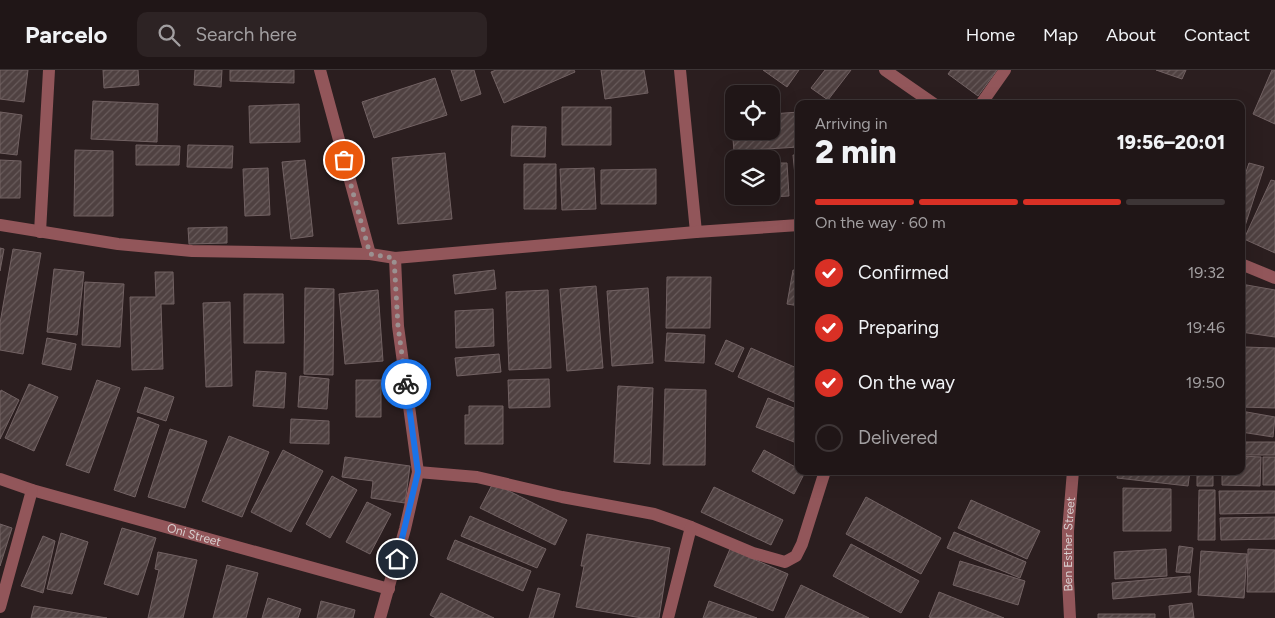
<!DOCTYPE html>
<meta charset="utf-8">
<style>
:root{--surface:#201617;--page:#2d2324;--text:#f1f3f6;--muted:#a29fa1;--line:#3d3536;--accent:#d93025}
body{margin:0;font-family:Figtree,sans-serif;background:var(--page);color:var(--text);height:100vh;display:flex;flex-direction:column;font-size:19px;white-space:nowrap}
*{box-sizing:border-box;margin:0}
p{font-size:16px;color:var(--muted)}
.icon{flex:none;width:28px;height:28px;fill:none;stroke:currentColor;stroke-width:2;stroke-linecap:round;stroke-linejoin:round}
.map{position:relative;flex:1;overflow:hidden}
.side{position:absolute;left:795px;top:30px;width:450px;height:375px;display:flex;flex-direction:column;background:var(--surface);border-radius:10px;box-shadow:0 5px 20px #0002,0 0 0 1px var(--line)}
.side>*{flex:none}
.buttons{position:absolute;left:725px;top:15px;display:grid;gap:10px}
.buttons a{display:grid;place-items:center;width:55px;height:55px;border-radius:10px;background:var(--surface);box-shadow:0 5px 20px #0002,0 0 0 1px var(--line);font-size:25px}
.pin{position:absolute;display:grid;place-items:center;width:42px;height:42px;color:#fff;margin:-21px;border:2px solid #fff;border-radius:50%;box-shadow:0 1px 5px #0007}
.courier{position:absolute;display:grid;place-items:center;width:50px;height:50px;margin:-25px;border:4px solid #1a73e8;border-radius:50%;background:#fff;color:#222;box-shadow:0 1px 6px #0007}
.head em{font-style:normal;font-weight:800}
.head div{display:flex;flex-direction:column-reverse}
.head{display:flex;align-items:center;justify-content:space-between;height:85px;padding:0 20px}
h1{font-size:32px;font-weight:800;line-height:38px}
.bar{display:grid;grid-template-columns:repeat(4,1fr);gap:8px 5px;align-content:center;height:60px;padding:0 20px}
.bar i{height:6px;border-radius:4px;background:var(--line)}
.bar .selected{background:var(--accent)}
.bar p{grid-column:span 4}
ol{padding:0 20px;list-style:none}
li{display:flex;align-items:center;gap:15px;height:55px}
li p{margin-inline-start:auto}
li .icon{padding:5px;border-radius:50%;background:var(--accent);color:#fff;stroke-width:4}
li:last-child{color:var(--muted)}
li i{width:28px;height:28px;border:2px solid var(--line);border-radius:50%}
header{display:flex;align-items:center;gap:30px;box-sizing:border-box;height:70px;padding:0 25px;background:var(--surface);border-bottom:1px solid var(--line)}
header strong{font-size:24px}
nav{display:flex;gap:28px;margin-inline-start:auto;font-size:18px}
.search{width:350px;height:45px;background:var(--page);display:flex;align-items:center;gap:12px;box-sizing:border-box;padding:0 18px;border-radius:10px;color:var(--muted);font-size:19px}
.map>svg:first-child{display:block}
.building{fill:url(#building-hatch);stroke:#726263}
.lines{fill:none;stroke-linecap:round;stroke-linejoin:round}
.minor{stroke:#92565a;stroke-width:12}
.done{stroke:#9b9191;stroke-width:5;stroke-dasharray:0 9}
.route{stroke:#1a73e8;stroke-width:6}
.labels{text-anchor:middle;stroke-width:4;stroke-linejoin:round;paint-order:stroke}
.street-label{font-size:12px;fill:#d8cfcf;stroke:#211515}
</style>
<header>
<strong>Parcelo</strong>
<div class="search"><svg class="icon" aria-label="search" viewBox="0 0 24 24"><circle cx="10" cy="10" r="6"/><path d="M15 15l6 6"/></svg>Search here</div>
<nav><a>Home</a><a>Map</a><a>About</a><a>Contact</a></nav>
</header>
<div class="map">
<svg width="1275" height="548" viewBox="0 0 1275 548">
<defs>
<pattern id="building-hatch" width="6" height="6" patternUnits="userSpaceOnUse" patternTransform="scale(1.25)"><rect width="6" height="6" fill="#4f4141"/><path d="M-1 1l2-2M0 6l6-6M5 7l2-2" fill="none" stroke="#685b5b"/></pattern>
</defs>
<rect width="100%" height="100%" fill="#2b1e1f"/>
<!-- building -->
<path class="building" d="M0 0H28L24 32 0 29Z
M103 0H138L139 15 104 18Z
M195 0H222L221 17 194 15Z
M230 0H294V13L230 11Z
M451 0H474L481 24 461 31Z
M496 0H574L575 2 504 33 491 2Z
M601 0H644L648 23 605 29Z
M763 0H799L787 17Z
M825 0H851L828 30 811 18Z
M951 0H997L978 26 948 4Z
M1156 0H1186L1182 9Z
M1272 0H1275V54L1253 44Z
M435 8 447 45 374 68 362 32Z
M93 31 158 34 157 72 91 69Z
M299 34 300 72 250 73 249 36Z
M562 37H611V75H562Z
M0 42 22 45 17 85 0 83Z
M799 42V77L734 81 731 46H734V61H771V44Z
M512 56 546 57 545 87 511 86Z
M136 75 180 76 179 95H136Z
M188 75 233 76 232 98 187 97Z
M75 80 113 81V146H74Z
M445 83 452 149 398 154 392 88Z
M793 85H799V126H797Z
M0 90 21 91 20 128H0Z
M305 90 313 166 291 169 282 92Z
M771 93H787L789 126 732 129 731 95H734V126H771Z
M1249 93 1264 97 1245 156 1241 155V117Z
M524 94H556V139H524Z
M268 98 270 145 245 146 243 99Z
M594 98 596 139 562 140 560 99Z
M656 99V134H601V100Z
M1271 110 1275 111V183L1244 169Z
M227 157V173L189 174 188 158Z
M0 178 4 179 0 201Z
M13 179 41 183 23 284 0 280V253Z
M54 199 84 202 77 265 47 262Z
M494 200 496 219 455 224 453 205Z
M793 200 799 201V236L787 234Z
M155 202H173L174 234H161L163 299 132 300 130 227H156Z
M667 207H711L710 258H666Z
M85 212 124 214 120 277 82 275Z
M1241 214 1275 220V267L1241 262Z
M596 216 603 298 567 301 560 219Z
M305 218 334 219 333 305 304 304Z
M648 218 653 293 612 296 607 221Z
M378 220 383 291 345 294 339 224Z
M548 220 551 298 509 300 506 222Z
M244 224H283L284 273H244Z
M230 232 232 316 206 317 203 233Z
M493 239 494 276 456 278 455 241Z
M667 263 705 265 704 293 665 291Z
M47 268 76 274 71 300 42 294Z
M726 270 744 278 733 302 715 294Z
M1244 277 1275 278V338L1242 337Z
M751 278 799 299V334L738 307Z
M499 284 501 302 457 306 455 288Z
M256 301 286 303 284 338 253 336Z
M300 306 329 309 327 339 298 337Z
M549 309 550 337 509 338 508 310Z
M97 310 120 318 89 403 66 395Z
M356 310H381V347H356Z
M29 314 58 327 34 381 5 368Z
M618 316 653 318 650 394 614 392Z
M145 317 174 327 166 351 137 342Z
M665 319 706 320 705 395H663Z
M1 320 19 330 0 369V323Z
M768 328 799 340V374L756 357Z
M469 336H503V374H465V345H469Z
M1241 341 1275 347 1273 367 1241 362Z
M138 347 159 355 135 427 114 420Z
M291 349 329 351V374L290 373Z
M170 359 207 371 185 438 148 427Z
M229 366 269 382 242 447 202 431Z
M1244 372H1275V385H1244Z
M283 380 323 401 291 462 251 442Z
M764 380 799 399V401L805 402 794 424 752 401Z
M1241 386 1261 387 1260 416 1222 415V401H1241Z
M345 387 410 396 405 433 371 428 373 411 342 407Z
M1263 387H1275V415H1263Z
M1118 401H1190L1188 416 1117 408Z
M1197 405H1213V416H1197Z
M332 406 357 420 330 468 306 454Z
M493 413 567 450 555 475 480 438Z
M714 417 783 450 771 475 701 442Z
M1123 418 1171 419V461H1123Z
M1199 420H1215V470H1198Z
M1219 421H1275V443L1220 444Z
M866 427 941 468 921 504 846 464Z
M971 430 1040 461 1027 489 958 458Z
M367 432 391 444 370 484 346 472Z
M470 446 546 479 537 498 461 466Z
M1275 447V469L1221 470 1220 448Z
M0 454 12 458 0 496Z
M122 458 156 468 138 525 104 514Z
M954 462 1026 492 1020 508 947 478Z
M61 463 88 472 72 524 47 519Z
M587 464 670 478 659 548H642L576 537 584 496H581Z
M43 466 55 471 43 523 21 516Z
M455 470 531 501 523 521 447 489Z
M851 474 919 511 901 543 833 506Z
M1179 476 1193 478 1190 503 1176 502Z
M730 479 788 504 773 541 714 516Z
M1166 479 1167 506 1115 509 1114 482Z
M1248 479 1275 480V522H1247Z
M1201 481 1247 484 1244 528 1198 525Z
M158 482 197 490 183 548H148L159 500 155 499Z
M960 491 1025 511 1018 535 953 515Z
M227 495 258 503 246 548H213Z
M1190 506 1191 522 1113 529 1112 513Z
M801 515 869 548H785Z
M538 518 560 524 553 548H529Z
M939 522 1004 548H932L929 547Z
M441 523 494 548H436L430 545Z
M268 528 301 539 298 548H262Z
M321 531 355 540 353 548H317Z
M709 531 757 548H703Z
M1192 533 1194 548H1170L1169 536Z
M34 536 107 548H31Z
M1098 544H1155V548H1098Z"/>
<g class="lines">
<!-- minor -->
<g class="minor">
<path d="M320 0 370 184"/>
<path d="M680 0 696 162"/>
<path d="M885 0 934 34"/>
<path d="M981 34 1005 0"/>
<path d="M0 155 118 174 192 181 370 184 395 188 696 162 799 155"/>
<path d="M40 162 49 0"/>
<path d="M1241 194 1275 208"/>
<path d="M418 402 477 407 562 427 654 444 691 457 753 483 785 492 796 486 802 474 825 401"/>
<path id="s1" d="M0 409 32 420 389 519"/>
<path d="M0 537 32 420"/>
<path d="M380 548 405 459 418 402 398 256 395 188"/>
<path d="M668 548 691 457"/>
<path id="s2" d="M1070 548 1068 510V461L1073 401"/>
</g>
</g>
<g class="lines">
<!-- done -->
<path class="done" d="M344 90 370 184 394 188 398 256 406 314"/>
<!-- route -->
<path class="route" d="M397 489 418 402 406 314"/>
</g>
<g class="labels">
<!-- street labels -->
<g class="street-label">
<text dy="4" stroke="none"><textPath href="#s1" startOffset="202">Oni Street</textPath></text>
<text dy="4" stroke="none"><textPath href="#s2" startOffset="74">Ben Esther Street</textPath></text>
</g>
</g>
</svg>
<div class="buttons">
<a><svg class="icon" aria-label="locate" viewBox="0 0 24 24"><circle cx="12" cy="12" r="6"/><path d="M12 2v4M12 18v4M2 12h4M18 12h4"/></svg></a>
<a><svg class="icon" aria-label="layers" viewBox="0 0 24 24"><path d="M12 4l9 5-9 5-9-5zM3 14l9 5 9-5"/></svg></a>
</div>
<div class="pin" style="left:344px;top:90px;background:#ea580c"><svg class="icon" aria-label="bag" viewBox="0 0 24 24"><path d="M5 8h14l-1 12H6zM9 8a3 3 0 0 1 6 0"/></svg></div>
<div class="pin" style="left:397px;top:489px;background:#1f2937"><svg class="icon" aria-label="home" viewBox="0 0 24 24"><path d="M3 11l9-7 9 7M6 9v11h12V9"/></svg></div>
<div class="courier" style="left:406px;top:314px"><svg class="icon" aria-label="bike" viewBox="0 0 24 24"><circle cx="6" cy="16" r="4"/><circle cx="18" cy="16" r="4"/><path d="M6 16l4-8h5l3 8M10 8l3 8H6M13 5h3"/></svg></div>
<section class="side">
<div class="head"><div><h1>2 min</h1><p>Arriving in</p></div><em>19:56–20:01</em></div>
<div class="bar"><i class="selected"></i><i class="selected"></i><i class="selected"></i><i></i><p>On the way · 60 m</p></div>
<ol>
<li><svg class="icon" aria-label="check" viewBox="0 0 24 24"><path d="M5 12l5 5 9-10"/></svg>Confirmed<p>19:32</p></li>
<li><svg class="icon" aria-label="check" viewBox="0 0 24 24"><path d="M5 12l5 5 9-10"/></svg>Preparing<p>19:46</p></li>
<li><svg class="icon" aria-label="check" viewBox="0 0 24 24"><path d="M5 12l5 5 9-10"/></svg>On the way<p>19:50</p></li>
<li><i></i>Delivered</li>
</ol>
</section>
</div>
